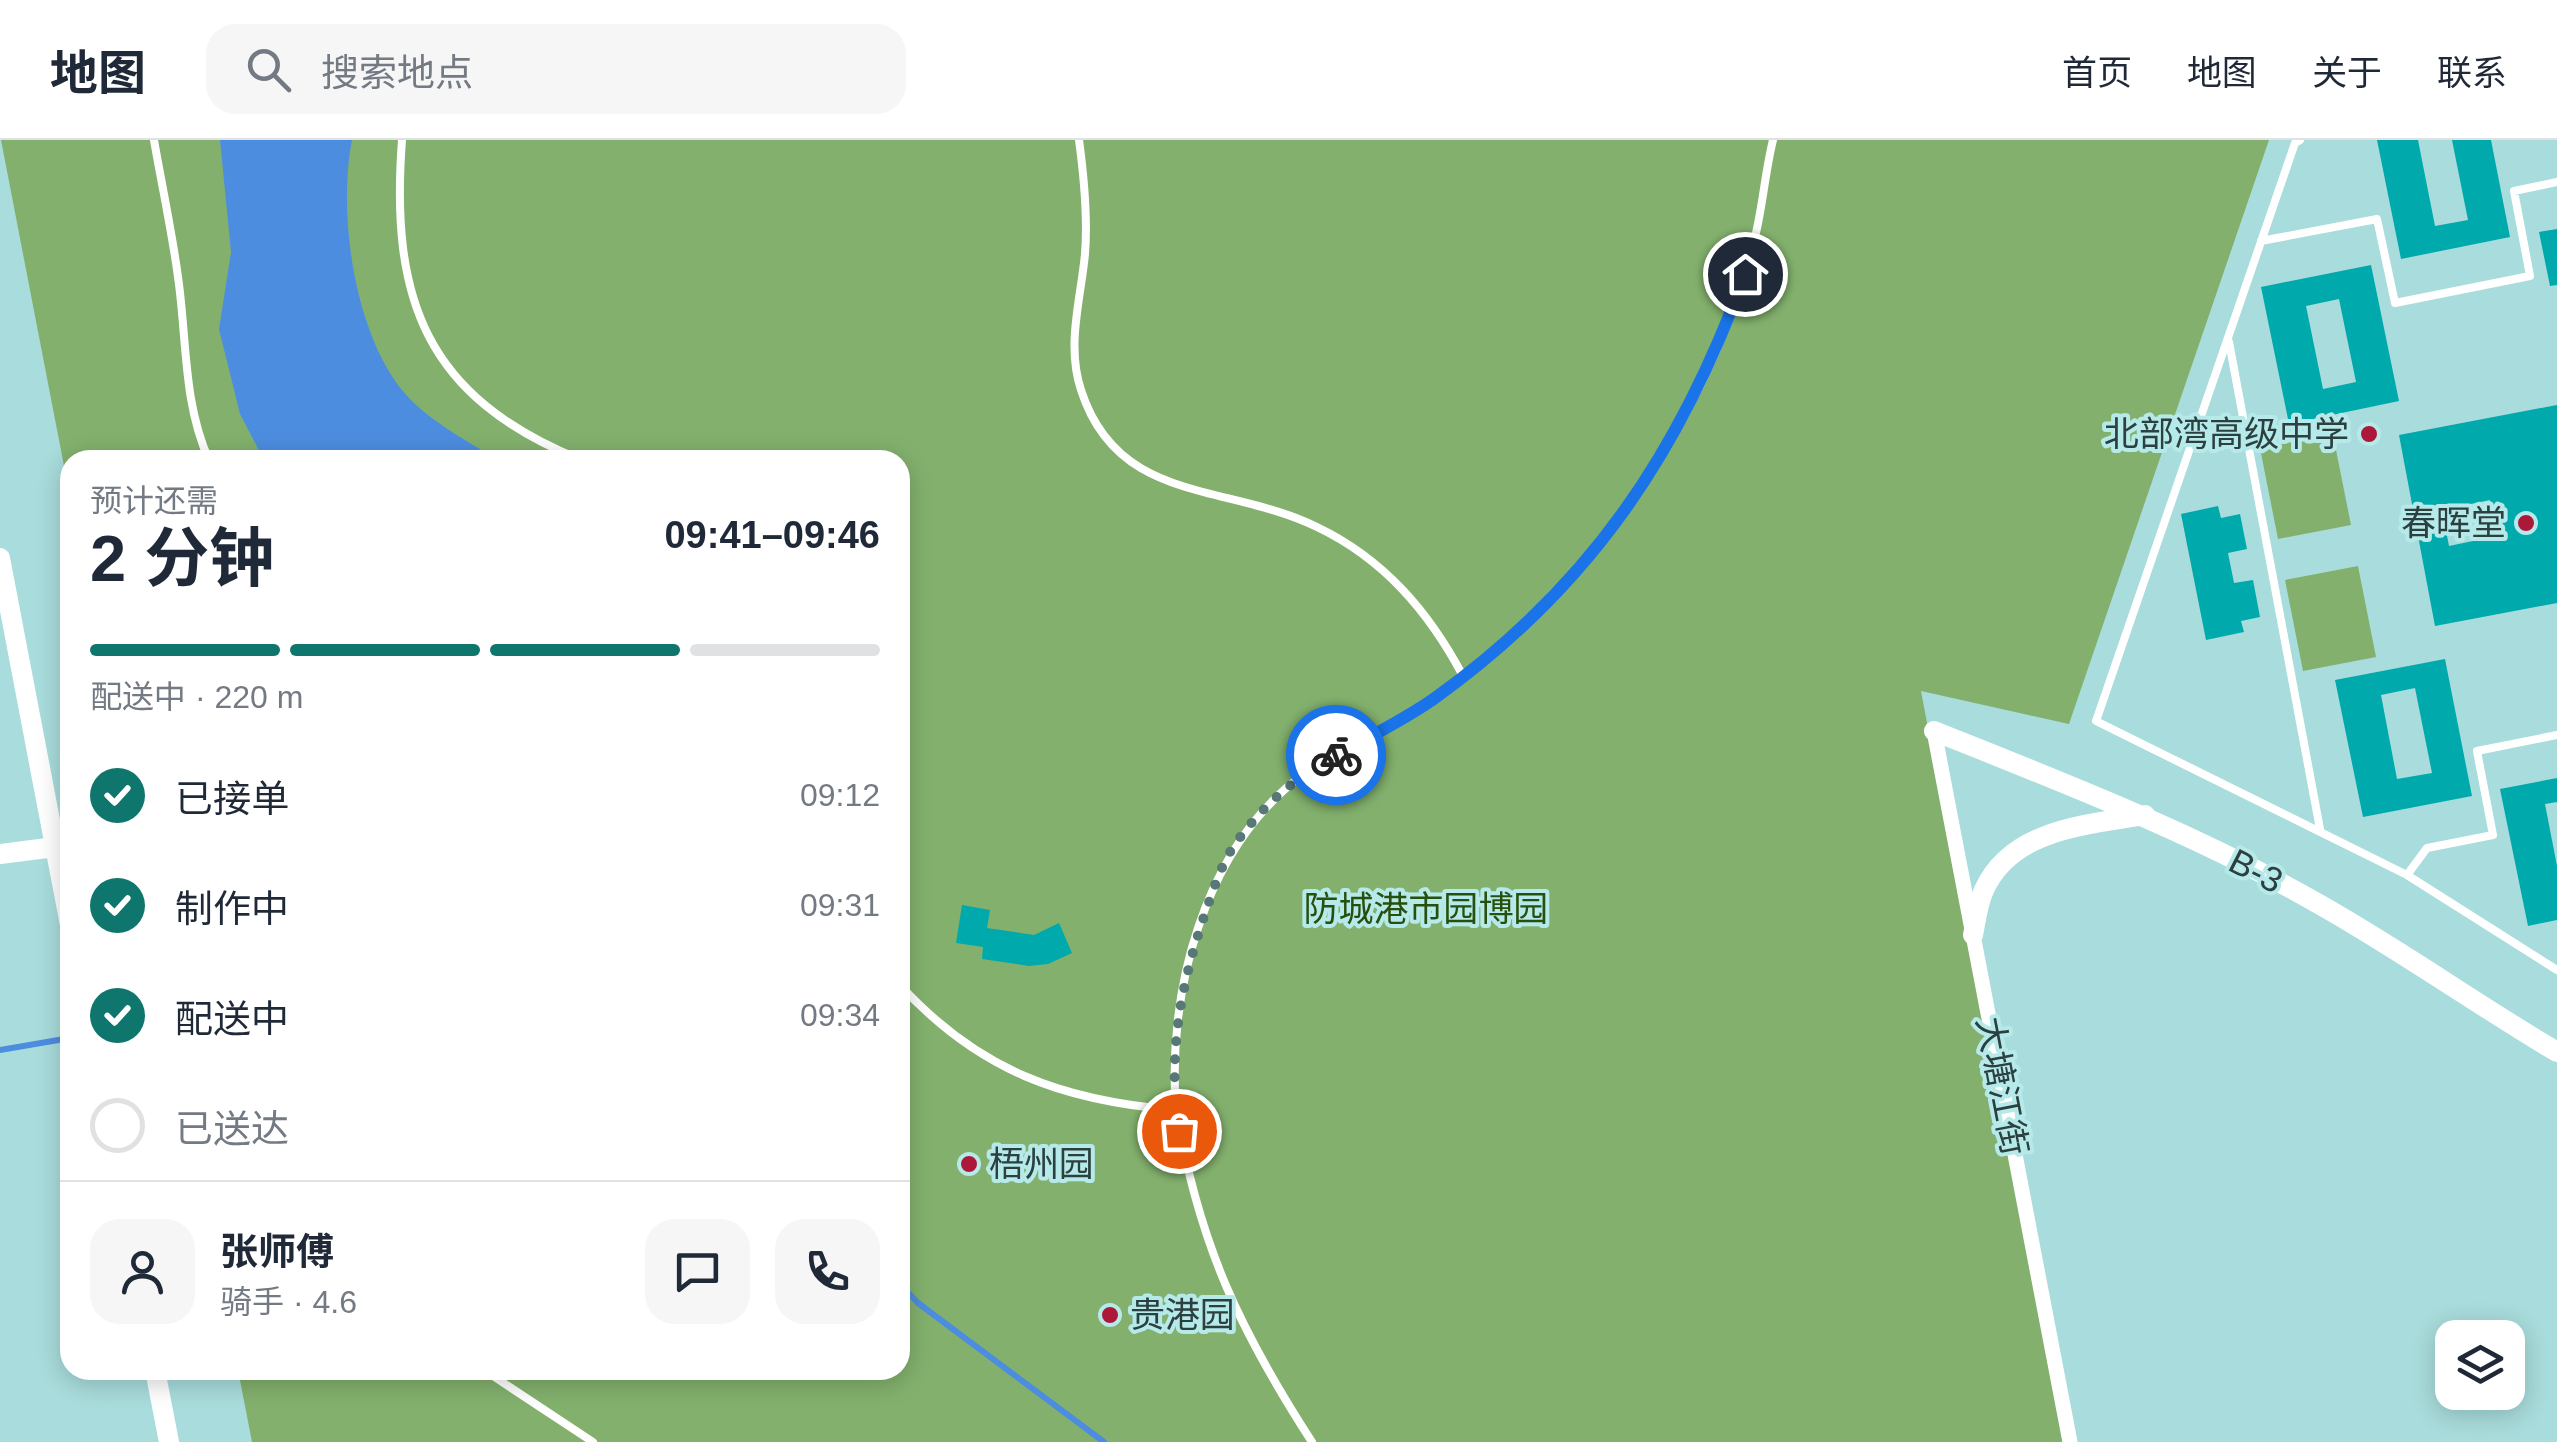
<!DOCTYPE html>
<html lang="zh">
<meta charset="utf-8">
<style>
:root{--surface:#fff;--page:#f6f6f7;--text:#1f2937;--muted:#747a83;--line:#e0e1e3;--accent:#0f766e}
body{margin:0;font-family:Arial,"Noto Sans SC",sans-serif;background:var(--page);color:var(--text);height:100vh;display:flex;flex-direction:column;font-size:38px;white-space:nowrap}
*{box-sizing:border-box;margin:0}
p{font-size:32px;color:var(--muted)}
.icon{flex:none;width:55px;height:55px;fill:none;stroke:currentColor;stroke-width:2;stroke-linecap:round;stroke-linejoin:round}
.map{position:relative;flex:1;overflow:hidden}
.panel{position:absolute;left:60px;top:310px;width:850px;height:930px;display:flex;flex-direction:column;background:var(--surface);border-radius:30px;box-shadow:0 5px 25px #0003}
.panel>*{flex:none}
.controls{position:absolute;left:2435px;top:1180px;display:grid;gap:20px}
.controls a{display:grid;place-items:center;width:90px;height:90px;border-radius:20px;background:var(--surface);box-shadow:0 5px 25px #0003;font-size:50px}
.pin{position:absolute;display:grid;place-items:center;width:85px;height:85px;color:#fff;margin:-42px;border:5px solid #fff;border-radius:50%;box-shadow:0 2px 10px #0007}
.courier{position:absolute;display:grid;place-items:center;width:100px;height:100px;margin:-50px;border:8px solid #1a73e8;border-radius:50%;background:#fff;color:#222;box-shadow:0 2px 12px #0007}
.summary em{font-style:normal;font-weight:700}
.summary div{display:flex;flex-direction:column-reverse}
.summary{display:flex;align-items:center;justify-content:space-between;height:170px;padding:0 30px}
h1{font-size:65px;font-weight:700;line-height:75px}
.bar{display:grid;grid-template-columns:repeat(4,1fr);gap:15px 10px;align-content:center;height:120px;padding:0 30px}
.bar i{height:12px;border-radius:8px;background:var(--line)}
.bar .on{background:var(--accent)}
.bar p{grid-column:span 4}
.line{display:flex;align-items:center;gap:25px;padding:0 30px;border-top:2px solid var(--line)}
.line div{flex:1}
.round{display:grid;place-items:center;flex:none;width:105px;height:105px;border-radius:30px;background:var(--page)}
ol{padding:0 30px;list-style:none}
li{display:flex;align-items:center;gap:30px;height:110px}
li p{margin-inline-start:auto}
li .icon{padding:10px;border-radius:50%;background:var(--accent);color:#fff;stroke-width:4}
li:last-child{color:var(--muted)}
li i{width:55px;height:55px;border:5px solid var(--line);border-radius:50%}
header{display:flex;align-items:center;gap:60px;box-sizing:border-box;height:140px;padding:0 50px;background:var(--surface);border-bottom:2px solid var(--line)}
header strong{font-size:48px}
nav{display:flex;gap:55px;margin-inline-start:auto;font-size:35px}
.search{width:700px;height:90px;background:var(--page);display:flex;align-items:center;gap:25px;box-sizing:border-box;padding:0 35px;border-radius:30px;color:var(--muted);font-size:38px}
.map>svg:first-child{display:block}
.green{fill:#83b16d}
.water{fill:#4d8de0}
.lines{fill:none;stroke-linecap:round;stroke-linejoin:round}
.stream{stroke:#4d8de0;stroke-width:6}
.building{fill:#00a9ab;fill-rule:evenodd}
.service{stroke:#fff;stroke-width:8}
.minor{stroke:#fff;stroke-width:15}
.tertiary{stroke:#fff;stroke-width:20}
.done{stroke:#587777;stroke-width:10;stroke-dasharray:0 18}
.route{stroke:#1a73e8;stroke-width:12}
.poi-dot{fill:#ad183a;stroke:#b6e9e9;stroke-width:4}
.labels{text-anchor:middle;stroke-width:8;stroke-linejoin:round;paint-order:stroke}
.poi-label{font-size:35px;fill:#2c4040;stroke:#b6e9e9;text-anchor:end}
.street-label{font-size:35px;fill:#2c4040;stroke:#b6e9e9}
.park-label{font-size:35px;fill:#274f0d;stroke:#b6e9e9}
</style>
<header>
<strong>地图</strong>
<div class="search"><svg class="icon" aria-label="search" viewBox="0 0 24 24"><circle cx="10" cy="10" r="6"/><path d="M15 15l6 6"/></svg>搜索地点</div>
<nav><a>首页</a><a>地图</a><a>关于</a><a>联系</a></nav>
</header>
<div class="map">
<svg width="2557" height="1302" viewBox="0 0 2557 1302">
<rect width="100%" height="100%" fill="#a9dcdc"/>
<!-- green -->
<path class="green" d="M1 0H2269L2069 584 1921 551 2063 1302H252L238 1230H900V320H70V357Z
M2333 295 2351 385 2278 399 2260 308Z
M2358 426 2376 517 2303 531 2285 440Z"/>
<!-- water -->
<path class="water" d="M220 0H352C337 75 355 201 409 258 433 283 469 302 498 320H264L240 274 219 189 231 112Z"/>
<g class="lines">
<!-- stream -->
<path class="stream" d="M0 910 70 898
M900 1144 918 1163 1104 1302"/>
</g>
<!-- building -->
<path class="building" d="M2377 0H2418L2435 86 2468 80 2452 0H2491L2510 97 2401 119Z
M2557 89V145L2550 146 2539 92Z
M2371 125 2399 261 2289 284 2261 147ZM2339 159 2356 242 2323 249 2306 166Z
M2557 265V463L2435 486 2399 295ZM2490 360 2497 396 2449 406 2442 370Z
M2218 366 2221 378 2240 374 2247 409 2228 413 2234 443 2253 440 2260 477 2241 481 2244 492 2206 500 2181 374Z
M2445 519 2472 656 2363 677 2335 540ZM2415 548 2432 633 2397 639 2381 555Z
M2557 638V662L2545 664 2557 726V780L2528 786 2500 649Z
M962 765 990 770 987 788 1034 795 1059 783 1072 813 1048 824 1029 826 982 819 983 807 956 803Z"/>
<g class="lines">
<!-- service -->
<path class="service" d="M154 0C162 46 172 92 178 137 187 199 183 263 209 320
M402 0C390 160 426 257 581 320
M1079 0C1084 37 1088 76 1085 114 1081 158 1066 205 1081 250 1118 365 1228 343 1317 387 1384 419 1429 472 1463 536
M2300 0 2295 3 2096 581 2407 735 2557 830
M2261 101 2377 79 2395 163 2530 136 2514 51 2557 42
M2229 202 2320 689
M2407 735 2427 708 2493 695 2477 611 2557 595
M900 845C978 930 1062 961 1176 970 1167 853 1203 710 1301 636 1341 606 1390 588 1432 560 1478 529 1527 488 1564 446 1653 345 1722 228 1755 97 1763 65 1765 32 1773 0
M1176 970C1199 1104 1239 1189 1312 1302
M484 1230 593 1302"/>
<!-- minor -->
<path class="minor" d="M1934 591 2070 1302"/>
<!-- tertiary -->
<path class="tertiary" d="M0 418 70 785
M1934 591C2064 643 2194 693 2317 763 2399 809 2476 864 2557 912
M0 714 55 707
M1973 795C1976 780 1978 763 1984 750 2012 688 2088 685 2145 675
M155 1230 169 1302"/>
</g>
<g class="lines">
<!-- done -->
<path class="done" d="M1179 991C1167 915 1181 843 1206 771 1213 750 1221 726 1233 707 1260 668 1294 638 1336 615"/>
<!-- route -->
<path class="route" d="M1336 615C1369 597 1404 580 1435 558 1590 447 1681 311 1745 134"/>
</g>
<!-- markers -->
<g class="poi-dot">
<circle cx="2369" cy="294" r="10"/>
<circle cx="2526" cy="383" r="10"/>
<circle cx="969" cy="1024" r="10"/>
<circle cx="1110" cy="1175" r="10"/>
</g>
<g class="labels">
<!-- poi labels -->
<g class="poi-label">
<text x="2349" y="306">北部湾高级中学</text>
<text x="2506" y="395">春晖堂</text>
<text x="989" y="1036" text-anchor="start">梧州园</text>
<text x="1130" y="1187" text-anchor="start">贵港园</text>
</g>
<!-- street labels -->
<g class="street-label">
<text transform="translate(2256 731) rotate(27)" y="12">B-3</text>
<text transform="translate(2002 946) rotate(79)" y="12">大塘江街</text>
</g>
<!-- park labels -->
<g class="park-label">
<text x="1426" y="781">防城港市园博园</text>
</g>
</g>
</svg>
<div class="controls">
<a><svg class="icon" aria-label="layers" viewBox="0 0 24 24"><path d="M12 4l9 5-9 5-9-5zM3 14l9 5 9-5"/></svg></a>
</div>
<div class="pin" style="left:1179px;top:991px;background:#ea580c"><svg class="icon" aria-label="bag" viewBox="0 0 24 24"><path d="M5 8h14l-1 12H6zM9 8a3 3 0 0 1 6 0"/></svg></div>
<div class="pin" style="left:1745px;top:134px;background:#1f2937"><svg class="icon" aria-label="home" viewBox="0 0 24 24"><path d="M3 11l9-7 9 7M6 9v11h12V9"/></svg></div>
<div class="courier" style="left:1336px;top:615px"><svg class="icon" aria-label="bike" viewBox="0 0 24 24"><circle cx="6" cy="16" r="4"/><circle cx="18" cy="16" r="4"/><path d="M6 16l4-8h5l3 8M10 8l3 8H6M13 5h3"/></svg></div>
<section class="panel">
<div class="summary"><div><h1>2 分钟</h1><p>预计还需</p></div><em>09:41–09:46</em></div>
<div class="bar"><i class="on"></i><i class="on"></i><i class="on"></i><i></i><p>配送中 · 220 m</p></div>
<ol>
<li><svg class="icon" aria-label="check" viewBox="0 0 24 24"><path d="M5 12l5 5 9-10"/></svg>已接单<p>09:12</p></li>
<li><svg class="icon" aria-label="check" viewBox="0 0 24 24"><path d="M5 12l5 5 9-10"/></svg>制作中<p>09:31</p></li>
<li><svg class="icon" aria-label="check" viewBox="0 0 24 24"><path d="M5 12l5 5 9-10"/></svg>配送中<p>09:34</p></li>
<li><i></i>已送达</li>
</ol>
<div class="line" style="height:180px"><a class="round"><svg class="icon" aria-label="person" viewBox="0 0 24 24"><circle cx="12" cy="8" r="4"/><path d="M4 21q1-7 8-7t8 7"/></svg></a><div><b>张师傅</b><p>骑手 · 4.6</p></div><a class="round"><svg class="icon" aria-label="chat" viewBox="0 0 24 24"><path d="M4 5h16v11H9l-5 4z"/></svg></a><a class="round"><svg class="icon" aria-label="phone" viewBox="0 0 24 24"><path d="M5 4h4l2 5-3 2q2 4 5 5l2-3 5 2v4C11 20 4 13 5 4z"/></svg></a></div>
</section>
</div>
